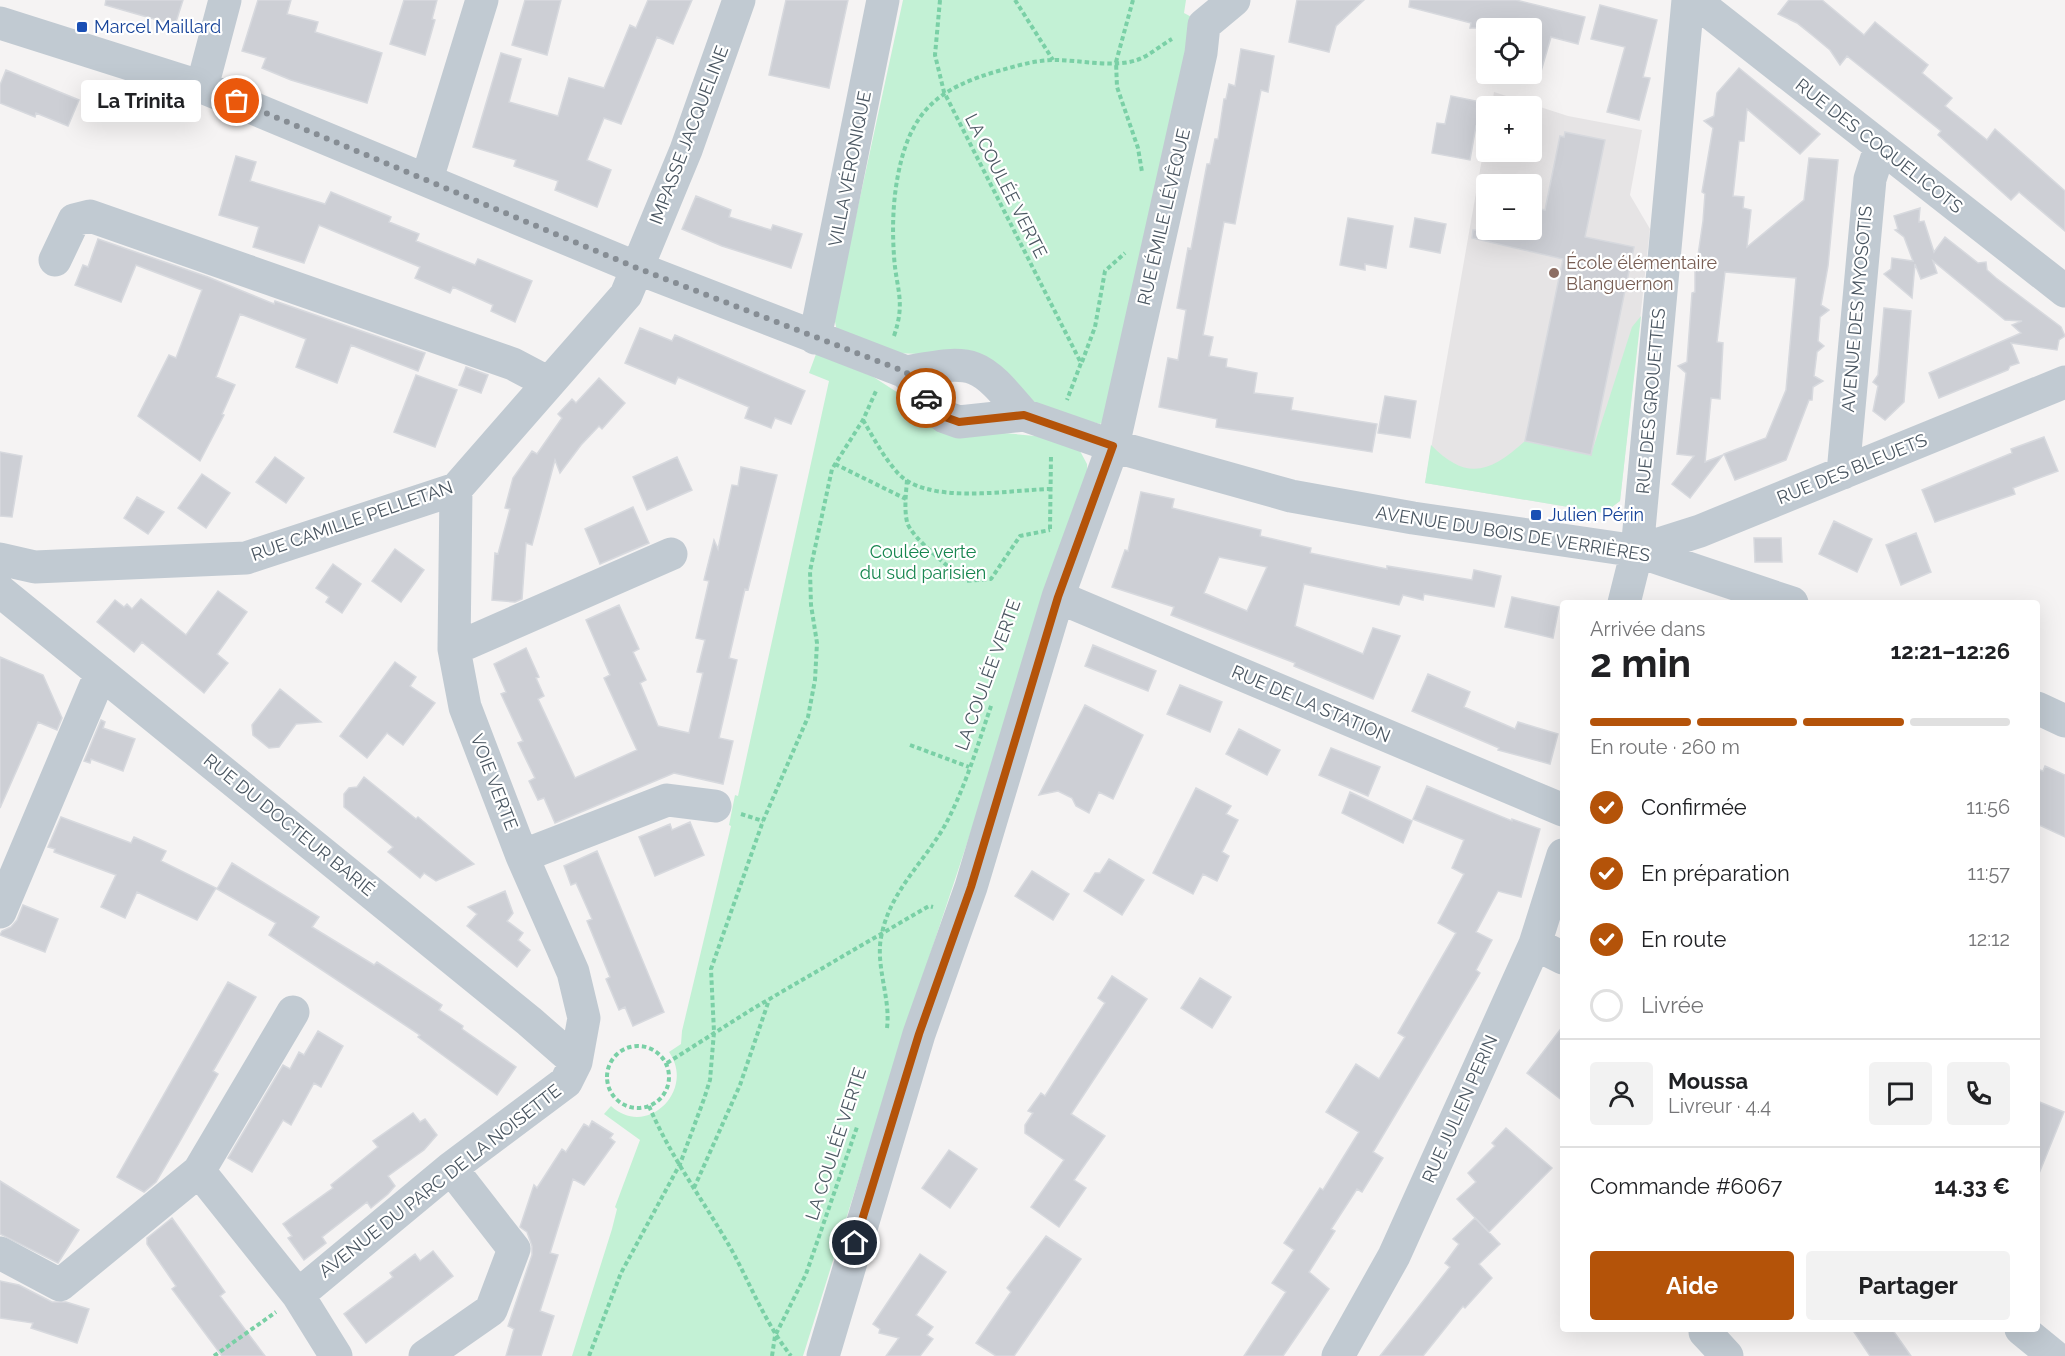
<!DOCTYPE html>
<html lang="fr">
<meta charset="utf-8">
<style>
:root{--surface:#fff;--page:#f2f2f2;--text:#202124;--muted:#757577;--line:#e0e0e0;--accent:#b45309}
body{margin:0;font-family:Raleway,sans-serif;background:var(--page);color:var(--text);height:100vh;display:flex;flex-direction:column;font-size:22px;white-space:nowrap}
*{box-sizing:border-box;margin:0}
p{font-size:20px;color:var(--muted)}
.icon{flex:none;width:33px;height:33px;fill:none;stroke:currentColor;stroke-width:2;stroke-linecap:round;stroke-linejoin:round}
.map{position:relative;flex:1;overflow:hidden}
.sheet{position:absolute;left:1560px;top:600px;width:480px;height:732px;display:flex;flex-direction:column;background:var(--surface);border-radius:6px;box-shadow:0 6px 24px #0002}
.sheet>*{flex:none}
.controls{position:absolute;left:1476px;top:18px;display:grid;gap:12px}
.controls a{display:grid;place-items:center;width:66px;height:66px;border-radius:6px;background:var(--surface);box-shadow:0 6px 24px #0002;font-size:30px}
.pin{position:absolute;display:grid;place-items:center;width:51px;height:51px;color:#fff;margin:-26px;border:3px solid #fff;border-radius:50%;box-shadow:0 2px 6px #0007}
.courier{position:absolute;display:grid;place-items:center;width:60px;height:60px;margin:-30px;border:4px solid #b45309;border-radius:50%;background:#fff;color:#222;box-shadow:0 2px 8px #0007}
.bubble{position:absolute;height:42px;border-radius:6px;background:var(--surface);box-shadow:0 6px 24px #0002;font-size:20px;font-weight:700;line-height:42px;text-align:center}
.headline em{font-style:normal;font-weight:700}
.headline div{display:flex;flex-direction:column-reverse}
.headline{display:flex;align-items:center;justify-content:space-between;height:102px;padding:0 30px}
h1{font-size:39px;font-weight:700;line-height:45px}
.bar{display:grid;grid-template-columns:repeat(4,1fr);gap:9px 6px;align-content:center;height:72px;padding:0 30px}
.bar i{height:8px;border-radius:4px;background:var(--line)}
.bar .selected{background:var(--accent)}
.bar p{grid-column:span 4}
.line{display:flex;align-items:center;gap:15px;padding:0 30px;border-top:2px solid var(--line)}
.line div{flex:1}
.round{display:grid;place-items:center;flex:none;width:63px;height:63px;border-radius:6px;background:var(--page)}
ol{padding:0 30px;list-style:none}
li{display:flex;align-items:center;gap:18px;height:66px}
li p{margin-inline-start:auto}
li .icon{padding:6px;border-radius:50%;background:var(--accent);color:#fff;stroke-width:4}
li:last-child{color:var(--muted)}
li i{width:33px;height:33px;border:3px solid var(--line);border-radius:50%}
.action{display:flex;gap:12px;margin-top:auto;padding:12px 30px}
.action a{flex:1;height:69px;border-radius:6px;background:var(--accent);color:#fff;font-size:24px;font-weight:700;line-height:69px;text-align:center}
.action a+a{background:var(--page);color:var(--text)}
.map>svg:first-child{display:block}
.education{fill:#e6e4e5;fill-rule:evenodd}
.green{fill:#c3f1d5}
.building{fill:#cdcfd5;stroke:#d7d9de;stroke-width:1.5;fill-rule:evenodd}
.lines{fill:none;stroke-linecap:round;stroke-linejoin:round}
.path{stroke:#7ad0a6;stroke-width:4;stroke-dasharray:4.5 3;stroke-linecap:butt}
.minor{stroke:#c1cad2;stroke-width:33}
.done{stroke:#868d94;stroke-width:6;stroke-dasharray:0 10.8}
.route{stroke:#b45309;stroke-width:8}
.transit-dot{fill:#1a4fb4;stroke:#fff;stroke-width:2}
.education-dot{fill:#8d6e63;stroke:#fff;stroke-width:2}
.labels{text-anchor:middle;stroke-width:4.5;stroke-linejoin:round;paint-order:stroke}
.transit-label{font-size:18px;fill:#164399;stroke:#fff;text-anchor:start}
.street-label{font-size:18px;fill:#4a5661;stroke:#fff}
.education-label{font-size:18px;fill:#785e54;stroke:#fff;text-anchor:start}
.park-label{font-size:18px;fill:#17864f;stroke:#fff}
</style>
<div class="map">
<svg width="2065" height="1356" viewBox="0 0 2065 1356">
<rect width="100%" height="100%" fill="#f5f3f3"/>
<!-- education -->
<path class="education" d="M1494 92 1568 116 1642 130 1630 195 1650 229 1620 501 1604 513 1425 483 1486 136V152H1532V106H1492ZM1486 184H1532V230H1486Z"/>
<!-- green -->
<path class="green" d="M903 0H1186L1184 13 1199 21 1103 422 1100 424 1055 412 920 354 895 353 837 331 834 317Z
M1641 316 1620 501 1604 513 1425 483 1431 445C1467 482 1491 472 1525 441L1591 455 1632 327Z
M816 354 872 376 909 400 1004 433 1046 437 1080 451 1087 464 1088 479 913 1006 803 1356H572L612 1229 617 1209 615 1207 640 1140 604 1114 611 1106C647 1139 696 1090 669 1052L681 1044 682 1031 731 826 729 825 735 795 738 796 829 381 809 373Z"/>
<!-- building -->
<path class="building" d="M106 0H183L175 25 105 5Z
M258 0H291L287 14 318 22 315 32 382 53 367 103 291 80 262 68 266 58 242 51Z
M404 0H437L432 19 435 20 425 55 390 44Z
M525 0H561L547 55 512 45Z
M648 0H692L673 44 657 37 621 124 604 118 587 160 611 170 597 207 555 190 558 181 514 166 516 160 473 147 501 53 521 59 509 102 558 116 569 78 604 88 630 25 636 28Z
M786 0H848L829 88 769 75Z
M1297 0H1364L1336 26 1329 52 1289 42Z
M1410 0H1516L1585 17 1578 44 1551 37 1538 82 1532 81V28H1470L1471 23 1409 7Z
M1789 0H1822L1864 35 1875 22 1928 65 1922 73 1952 98 1945 106 1987 140 1995 129 2065 191V231L2019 192 2011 200 1938 135 1941 131 1901 99 1847 56 1840 65 1830 50 1812 35 1797 23 1778 14Z
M1600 5 1657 20 1643 77 1650 78 1639 120 1607 112 1625 47 1591 39Z
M1241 49 1274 56 1268 92 1261 90 1235 224 1224 222 1203 335 1213 337 1209 356 1227 359 1226 367 1257 373 1254 393 1293 398 1291 410 1377 424 1372 452 1216 427 1217 419 1159 407 1168 358 1178 360 1186 310 1177 308 1188 248 1191 249 1207 164H1210L1215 139H1218L1224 99H1226L1229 84 1235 86Z
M1739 68 1820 134 1800 154 1747 109 1744 141H1739L1733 196 1744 197 1743 208 1751 210 1747 247 1804 200 1809 158 1838 160 1828 266 1821 305 1829 310 1820 317 1818 341 1824 346 1817 352 1814 376 1823 381 1813 387 1812 400H1809L1786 460 1735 480 1724 454 1766 438 1786 390 1796 278 1725 272 1717 342 1723 343 1720 399 1711 398 1705 462 1723 455 1690 498 1672 484 1694 456 1677 454 1686 373 1678 366 1687 362 1692 293 1695 292V258L1698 255 1703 221 1705 194 1702 192 1713 128 1704 121 1714 116 1717 93Z
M6 70 79 100 68 126 36 113 35 117 0 103V85Z
M1451 96 1486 103V128L1476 126 1470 160 1432 153 1437 123 1445 124Z
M1565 132 1605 140 1585 237 1634 247 1591 455 1525 441 1563 259 1472 238 1473 230H1532V207L1545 210 1560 136 1564 137Z
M236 156 256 162 250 181 325 204 331 192 391 217 389 222 419 234 416 241 475 265 478 259 532 281 515 322 491 311 493 305 453 287 450 293 415 278 420 267 319 225 304 263 253 247 259 227 219 215Z
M696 196 731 210 729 217 771 230 773 225 802 234 791 268 722 246 682 229Z
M1920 208 1919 219V222L1924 221 1934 252 1945 237 1978 263 1986 262 1987 270 1996 278 2061 327 2065 336 2059 340 2057 350 2011 343 2019 363 2010 366 2008 370 1939 398 1929 373 2021 333 2012 325 2022 321 2005 320 1933 261 1937 273 1921 279 1915 264 1912 298 1884 274 1891 269 1892 258 1913 261 1904 237 1895 230 1898 229 1894 216Z
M1348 218 1393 226 1386 268 1365 264V270L1340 265Z
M1415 218 1446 224 1440 253 1410 247Z
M98 239 208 277 274 304 275 301 425 353 418 371 351 345 337 383 296 367 306 339 240 314 216 377 235 385 222 414 224 415 200 461 138 416 169 355 176 358 202 290 136 265 121 302 75 285 83 265 88 267Z
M1884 308 1911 311 1904 402 1885 420 1873 411 1878 386 1873 382 1878 375Z
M640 328 672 341 675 335 805 391 791 424 775 418 771 428 745 418 749 407 678 377 675 384 625 363Z
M466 367 488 375 481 393 459 385Z
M416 375 457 390 435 447 394 432Z
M599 378 625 403 602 429 599 426 581 445 560 473 555 460 532 545 526 543 522 599 515 602 492 600 495 553 498 554 510 509 505 508 513 478 532 451 537 454 562 418 558 414 572 399 576 403Z
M1385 396 1416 401 1410 438 1378 433Z
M2044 437 2058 471 2013 488 2015 494 1935 522 1922 490 2012 453 2011 449Z
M0 452 22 456 12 517 0 516Z
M275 457 304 478 286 503 256 482Z
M677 457 692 490 647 510 633 477Z
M741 467 777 475 748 590 745 589 729 658 737 660 719 738 733 741 723 784 674 773 555 823 544 798 538 800 529 781 535 778 518 743 523 741 501 694 506 692 494 664 526 648 539 677 536 678 544 696 538 699 575 778 637 750 604 678 610 675 586 620 619 605 639 649 633 652 646 680 640 683 658 726 689 733 703 673 697 672 705 640 696 638 709 581 704 580 714 540 718 549 732 485 738 486Z
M202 474 230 493 206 528 178 508Z
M1141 492 1174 499 1172 508 1261 530 1260 536 1311 548 1310 553 1387 569V566L1472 580 1474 570 1501 576 1494 607 1424 594 1423 600 1403 595 1399 605 1304 584 1295 626 1363 654 1373 628 1400 636 1373 699 1294 666 1295 663 1171 615 1174 607 1112 587 1125 550 1128 551ZM1219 557 1267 567 1247 611 1204 593Z
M137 497 164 512 148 534 124 518Z
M633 507 649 543 600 564 585 529Z
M1834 521 1872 539 1857 572 1819 554Z
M1916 533 1931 572 1901 585 1886 545Z
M1754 538H1781L1782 562H1755Z
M395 549 424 570 401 602 372 581Z
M333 564 361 584 342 613 326 602 329 597 316 588Z
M218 591 247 612 217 654 228 663 204 693 142 642 134 652 97 622 115 600 124 607 127 604 132 609 141 599 186 635Z
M1512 597 1559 607 1553 638 1505 627Z
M1093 645 1156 671 1148 691 1085 666Z
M0 657 43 675 62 718 57 730 38 722 0 808Z
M395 662 416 677 410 686 435 703 403 745 387 733 367 758 340 736Z
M1428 674 1470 692 1464 707 1515 729 1518 722 1558 734 1550 764 1498 750 1499 748 1412 711Z
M1180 685 1222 702 1210 732 1167 714Z
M280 689 321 722 296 724 279 747 269 748 253 735 252 725Z
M1085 705 1143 735 1113 799 1099 792 1089 813 1076 806 1072 798 1058 791 1039 795Z
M101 720 105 722 103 728 135 739 123 771 91 759 90 763 84 761Z
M1239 729 1280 750 1267 775 1226 754Z
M1331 748 1380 767 1368 796 1319 775Z
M2045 766 2065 775V837L2037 824V769L2043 771Z
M364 777 416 819 418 817 474 864 436 881 424 873 420 878 388 852 393 847 344 807V794L349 788 357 787Z
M1427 786 1512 821V819L1540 829 1521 897 1498 891 1476 932 1492 940 1476 970 1480 973 1373 1152 1383 1158 1362 1192 1357 1189 1331 1229 1335 1231 1309 1272 1329 1289 1283 1356H1244L1286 1292 1272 1283 1294 1250 1284 1243 1320 1188 1323 1190 1359 1132 1326 1112 1356 1064 1379 1079 1405 1037 1398 1033 1456 933 1438 923 1464 874 1452 868 1464 840 1413 819Z
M1196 788 1231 806 1226 814 1238 820 1222 852 1229 856 1217 881 1203 874 1193 894 1153 873Z
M1350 792 1412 821 1403 843 1342 813Z
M61 817 131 843 134 837 166 851 161 861 216 888 197 920 137 892 125 918 101 907 116 875 54 852 55 849 48 847Z
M690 822 704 855 655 876 639 837 670 824 672 830Z
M597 851 664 1012 633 1026 625 1007 619 1010 606 979 610 977 587 921 592 919 576 883 571 885 564 866Z
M1109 859 1144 880 1122 915 1084 891 1095 873H1100Z
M232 863 319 917 312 927 374 965 377 962 442 1005 439 1010 463 1026 462 1029 516 1067 497 1095 418 1037 420 1035 269 935 276 923 217 889Z
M1032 871 1069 894 1053 920 1015 896Z
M505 891 513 913 507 921 523 933 518 940 530 950 517 967 467 926 477 914 468 907Z
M23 905 58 919 45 952 0 935 2 931 11 927 17 920Z
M1112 976 1147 999 1071 1114 1105 1136 1074 1180 1086 1188 1059 1227 1031 1207 1064 1160 1025 1133V1125L1033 1113 1028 1111 1041 1093 1045 1096 1105 1003 1098 998Z
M1200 978 1231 997 1212 1028 1181 1008Z
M228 982 256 997 213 1071 218 1074 179 1143 156 1182 144 1192 117 1177Z
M1563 1026V1101L1527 1073Z
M318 1031 343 1046 321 1087 314 1083 291 1125 283 1120 252 1172 228 1158 283 1065 290 1069 299 1052 304 1055Z
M2037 1101 2064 1112 2038 1176 2037 1175Z
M413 1113 420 1122 425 1119 437 1135 424 1150 388 1176 395 1186 388 1194 371 1208 367 1202 322 1237 326 1243 304 1260 288 1238 292 1236 283 1224 333 1188 331 1185 378 1147 373 1141Z
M592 1121 613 1134 610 1138 615 1142 584 1185 573 1179 550 1253 558 1255 540 1311 554 1316 541 1356H506L514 1329 508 1326 532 1255V1246L527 1232 520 1227 534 1185 537 1188 562 1149 566 1152 584 1124 589 1127Z
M1506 1128 1552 1168 1489 1232 1457 1199 1476 1182 1468 1173 1495 1146 1492 1143Z
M949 1150 977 1169 950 1208 922 1188Z
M0 1181 79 1230 58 1263 0 1234Z
M172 1218 225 1292 220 1296 265 1356H222L172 1289 176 1286 147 1244V1238Z
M1475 1218 1500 1244 1479 1264 1492 1278 1465 1308 1463 1306 1423 1356H1380L1450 1267 1445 1263 1459 1244 1453 1239Z
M1046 1236 1081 1259 1014 1356H996L976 1343 1011 1292 1007 1288Z
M433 1251 453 1276 366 1343 344 1314 393 1277 390 1273 407 1260 415 1254 420 1261Z
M920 1254 946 1272 916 1315 933 1327 927 1335 933 1339 920 1356H886L899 1338 879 1333 880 1329 873 1324Z
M0 1281 19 1285 52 1302H66L89 1309 77 1343 31 1328 33 1323 0 1318Z
M1852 1329H1892L1911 1356H1870Z"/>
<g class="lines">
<!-- path -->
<path class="path" d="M940 0 935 55 944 92 1081 363 1067 400
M1015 0 1053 60
M1133 0 1116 62 1117 87 1138 148 1142 172
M894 336C906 301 896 289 894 256 892 227 893 198 899 170 912 109 940 88 998 71 1016 66 1036 60 1055 60 1080 60 1113 68 1137 60 1149 56 1161 45 1172 39
M1082 362 1095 327 1105 271 1125 253
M863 420C873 437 883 456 896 471 924 506 1008 490 1049 489
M835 464 906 499
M907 480C906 494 904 508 907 522 912 539 951 568 965 581L991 579 1020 536 1050 530
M1050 529 1051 455
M910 745 969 767
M741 814 763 821
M887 1028C891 997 874 964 882 933 891 891 923 863 944 827 965 789 978 744 992 703
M607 1077a31 31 0 1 1 62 0a31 31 0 1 1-62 0Z
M667 1063 754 1008 929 906 933 907
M649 1106C670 1156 703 1200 730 1247 750 1283 765 1323 791 1356
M694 1188 740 1085 769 1000
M214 1356 276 1312
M589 1356 621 1273 680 1164 704 1099 710 1080 714 1032 711 969 763 821 808 717 815 680 817 643 811 605 810 571 832 469 863 420 876 391
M772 1356 775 1336 806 1274 857 1127"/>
<!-- minor -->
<path class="minor" d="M1694 0 2065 291
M0 23 202 87 637 268 906 372
M202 87 225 0
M427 179 482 0
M55 260 74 220 90 216 513 364 549 383
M815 338 883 0
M906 372 933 407 945 417 959 422 1024 415 1113 446 1291 496 1413 518 1637 551 1792 603
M906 372C976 359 978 361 1024 415
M1843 473 1870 179 1880 148
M1637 551 1700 531 2065 382
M0 559 35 567 246 558 456 489 626 295 686 150 739 0
M0 591 529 1021 576 1062
M1058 597 1563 810
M1624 603 1637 551 1688 0
M454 649 671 554
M2037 708 2065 721
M522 856 667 800 715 806
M0 912 101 673
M1535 944 1563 958
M199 1171 293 1012
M0 1253 60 1285 199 1171 298 1295 336 1356
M298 1295 451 1168 566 1082 576 1062 584 1018 573 972 522 856 465 707 454 649 456 489
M2021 1329 2054 1356
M1705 1332 1727 1356
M425 1356 491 1310 514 1249 451 1168
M823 1356 919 1034 971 887 1058 597 1113 446 1201 53 1204 25 1234 0
M1338 1356 1394 1256 1535 944 1563 855"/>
</g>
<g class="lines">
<!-- done -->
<path class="done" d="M237 101 637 268 906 372 926 398"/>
<!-- route -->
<path class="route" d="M855 1243 919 1034 971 887 1058 597 1113 446 1024 415 959 422 945 417 926 398"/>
</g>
<!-- markers -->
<g class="transit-dot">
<rect x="76" y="21" width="12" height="12" rx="3"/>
<rect x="1530" y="509" width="12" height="12" rx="3"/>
</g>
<circle class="education-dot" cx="1554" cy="273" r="6"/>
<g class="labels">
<!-- transit labels -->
<g class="transit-label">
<text x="94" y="33">Marcel Maillard</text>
<text x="1548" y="521">Julien Périn</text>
</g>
<!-- street labels -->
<g class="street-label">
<text transform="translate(689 135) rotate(-69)" y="6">IMPASSE JACQUELINE</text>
<text transform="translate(1879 146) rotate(38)" y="6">RUE DES COQUELICOTS</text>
<text transform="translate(850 169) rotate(-79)" y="6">VILLA VÉRONIQUE</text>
<text transform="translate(1006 186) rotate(63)" y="6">LA COULÉE VERTE</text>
<text transform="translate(1164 217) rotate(-77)" y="6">RUE ÉMILE LÉVÊQUE</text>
<text transform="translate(1857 309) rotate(-85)" y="6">AVENUE DES MYOSOTIS</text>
<text transform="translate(1651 401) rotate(-85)" y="6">RUE DES GROUETTES</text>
<text transform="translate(1852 469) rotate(-22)" y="6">RUE DES BLEUETS</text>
<text transform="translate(352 521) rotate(-19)" y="6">RUE CAMILLE PELLETAN</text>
<text transform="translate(1513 534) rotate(9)" y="6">AVENUE DU BOIS DE VERRIÈRES</text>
<text transform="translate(988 675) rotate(-70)" y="6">LA COULÉE VERTE</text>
<text transform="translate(1311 704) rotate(23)" y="6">RUE DE LA STATION</text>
<text transform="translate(494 782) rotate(69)" y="6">VOIE VERTE</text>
<text transform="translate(289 825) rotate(39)" y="6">RUE DU DOCTEUR BARIÉ</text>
<text transform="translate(1460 1109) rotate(-66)" y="6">RUE JULIEN PERIN</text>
<text transform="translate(836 1144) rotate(-72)" y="6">LA COULÉE VERTE</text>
<text transform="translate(440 1181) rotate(-38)" y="6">AVENUE DU PARC DE LA NOISETTE</text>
</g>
<!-- education labels -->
<g class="education-label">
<text x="1566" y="269">École élémentaire<tspan x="1566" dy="21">Blanguernon</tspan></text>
</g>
<!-- park labels -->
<g class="park-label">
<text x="923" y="558">Coulée verte<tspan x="923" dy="21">du sud parisien</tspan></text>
</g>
</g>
</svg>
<div class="controls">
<a><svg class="icon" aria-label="locate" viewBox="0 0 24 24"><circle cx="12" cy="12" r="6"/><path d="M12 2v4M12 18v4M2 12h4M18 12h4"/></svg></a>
<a>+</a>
<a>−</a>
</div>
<div class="pin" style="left:237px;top:101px;background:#ea580c"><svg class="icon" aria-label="bag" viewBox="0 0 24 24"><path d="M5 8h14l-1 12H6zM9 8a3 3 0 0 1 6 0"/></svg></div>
<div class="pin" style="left:855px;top:1243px;background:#1f2937"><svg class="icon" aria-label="home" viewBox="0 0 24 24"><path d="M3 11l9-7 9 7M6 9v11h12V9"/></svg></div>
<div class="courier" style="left:926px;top:398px"><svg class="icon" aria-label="car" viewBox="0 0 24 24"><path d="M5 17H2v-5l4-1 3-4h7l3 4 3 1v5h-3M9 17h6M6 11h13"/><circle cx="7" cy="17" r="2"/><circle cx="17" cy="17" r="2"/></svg></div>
<div class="bubble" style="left:81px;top:80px;width:120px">La Trinita</div>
<section class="sheet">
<div class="headline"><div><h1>2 min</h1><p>Arrivée dans</p></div><em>12:21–12:26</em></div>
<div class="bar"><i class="selected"></i><i class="selected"></i><i class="selected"></i><i></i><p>En route · 260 m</p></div>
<ol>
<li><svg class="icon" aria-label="check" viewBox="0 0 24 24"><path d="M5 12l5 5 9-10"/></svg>Confirmée<p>11:56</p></li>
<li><svg class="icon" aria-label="check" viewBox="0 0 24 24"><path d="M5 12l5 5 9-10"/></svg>En préparation<p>11:57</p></li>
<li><svg class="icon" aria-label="check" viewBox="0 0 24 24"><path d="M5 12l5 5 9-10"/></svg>En route<p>12:12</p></li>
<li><i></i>Livrée</li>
</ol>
<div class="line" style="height:108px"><a class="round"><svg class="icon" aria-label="person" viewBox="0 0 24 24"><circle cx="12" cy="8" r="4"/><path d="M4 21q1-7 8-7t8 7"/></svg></a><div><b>Moussa</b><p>Livreur · 4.4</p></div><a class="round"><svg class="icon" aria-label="chat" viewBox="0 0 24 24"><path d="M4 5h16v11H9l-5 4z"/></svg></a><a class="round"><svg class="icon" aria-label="phone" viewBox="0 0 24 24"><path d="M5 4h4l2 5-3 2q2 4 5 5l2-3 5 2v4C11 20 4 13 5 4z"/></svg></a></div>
<div class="line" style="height:78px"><div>Commande #6067</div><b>14.33 €</b></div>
<div class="action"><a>Aide</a><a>Partager</a></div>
</section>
</div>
